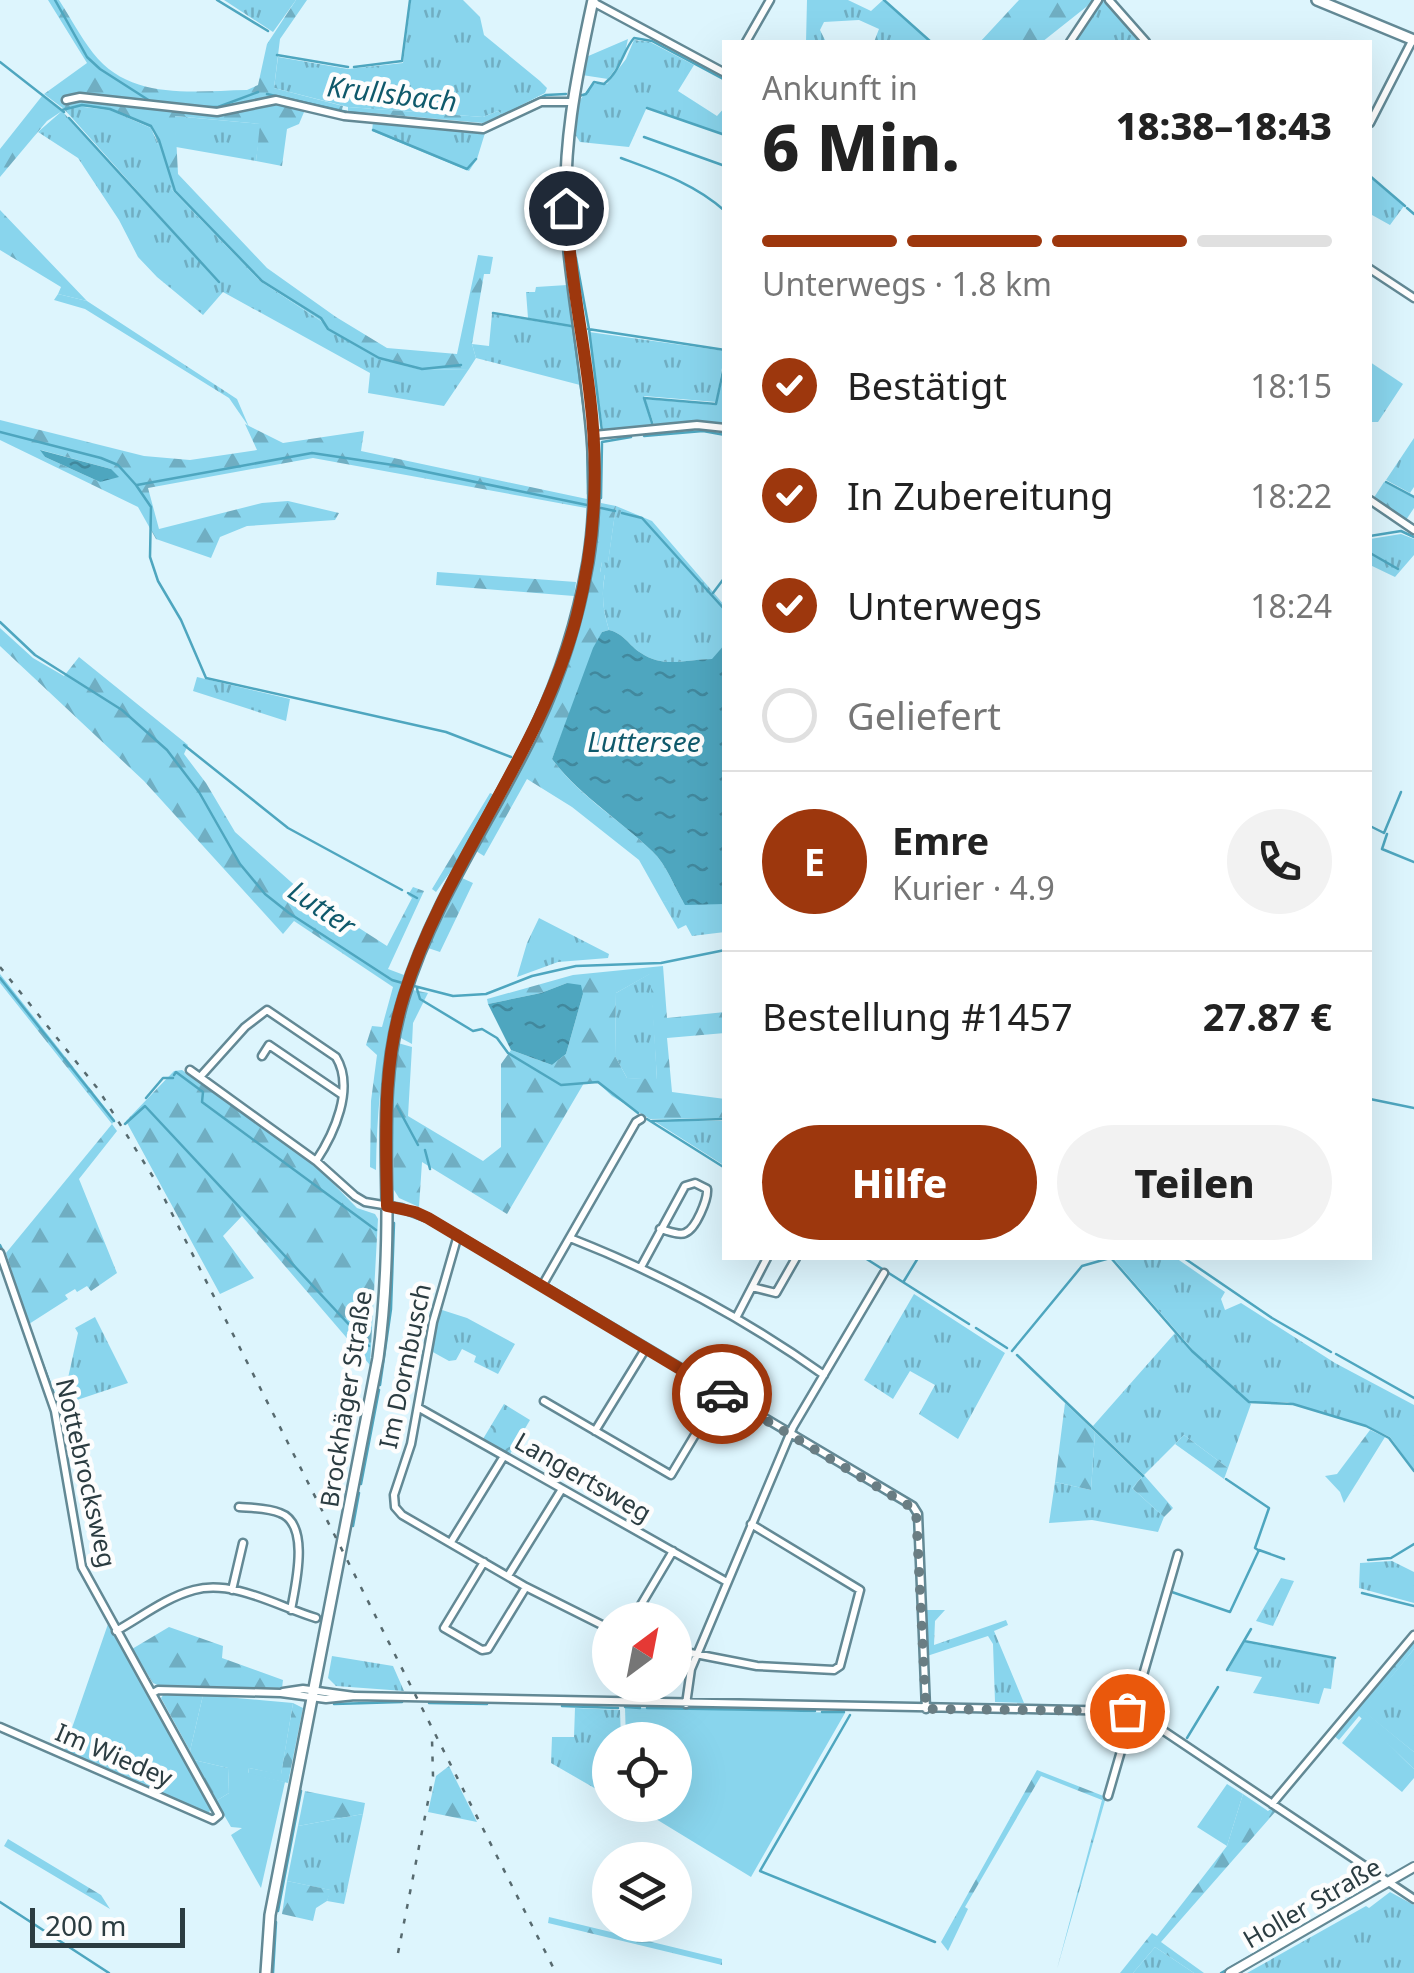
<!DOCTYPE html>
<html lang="de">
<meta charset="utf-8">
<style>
:root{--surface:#fff;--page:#f2f2f2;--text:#222;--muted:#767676;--line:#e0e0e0;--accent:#9d370d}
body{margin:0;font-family:"Noto Sans",sans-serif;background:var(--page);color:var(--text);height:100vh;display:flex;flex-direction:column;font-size:38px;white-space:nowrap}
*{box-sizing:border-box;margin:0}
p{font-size:32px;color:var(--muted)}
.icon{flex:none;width:55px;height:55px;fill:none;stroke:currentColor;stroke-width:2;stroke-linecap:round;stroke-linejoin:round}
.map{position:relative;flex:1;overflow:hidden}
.side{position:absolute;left:722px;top:40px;width:650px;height:1220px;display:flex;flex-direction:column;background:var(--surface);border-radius:0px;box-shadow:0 10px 40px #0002}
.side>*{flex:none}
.needle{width:65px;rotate:32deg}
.fabs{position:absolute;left:592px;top:1602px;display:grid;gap:20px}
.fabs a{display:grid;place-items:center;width:100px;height:100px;border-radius:50%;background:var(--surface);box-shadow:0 10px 40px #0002;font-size:50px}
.scale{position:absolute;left:30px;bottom:25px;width:155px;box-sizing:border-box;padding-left:10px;border:5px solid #2b3c41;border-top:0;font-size:28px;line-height:35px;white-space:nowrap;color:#2b3c41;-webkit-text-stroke:8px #fdfdfd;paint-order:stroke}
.pin{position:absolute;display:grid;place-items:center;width:85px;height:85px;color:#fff;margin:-42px;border:5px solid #fff;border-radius:50%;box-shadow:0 2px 10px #0007}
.courier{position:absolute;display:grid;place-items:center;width:100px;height:100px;margin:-50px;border:8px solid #9d370d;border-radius:50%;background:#fff;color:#222;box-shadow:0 2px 12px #0007}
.overview em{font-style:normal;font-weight:800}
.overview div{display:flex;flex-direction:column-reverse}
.overview{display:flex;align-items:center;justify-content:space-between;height:170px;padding:0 40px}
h1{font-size:65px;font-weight:800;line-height:75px}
.bar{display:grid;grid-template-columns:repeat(4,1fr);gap:15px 10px;align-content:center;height:120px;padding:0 40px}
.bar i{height:12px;border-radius:8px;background:var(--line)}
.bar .active{background:var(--accent)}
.bar p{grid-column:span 4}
.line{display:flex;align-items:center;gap:25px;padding:0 40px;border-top:2px solid var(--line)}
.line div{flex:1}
.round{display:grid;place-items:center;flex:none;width:105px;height:105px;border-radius:52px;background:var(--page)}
ol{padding:0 40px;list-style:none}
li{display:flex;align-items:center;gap:30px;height:110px}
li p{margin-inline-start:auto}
li .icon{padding:10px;border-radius:50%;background:var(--accent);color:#fff;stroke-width:4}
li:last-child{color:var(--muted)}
li i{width:55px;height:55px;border:5px solid var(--line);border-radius:50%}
.primary-button{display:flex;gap:20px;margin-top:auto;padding:20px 40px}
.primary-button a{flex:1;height:115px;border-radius:60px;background:var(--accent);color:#fff;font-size:40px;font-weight:800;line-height:115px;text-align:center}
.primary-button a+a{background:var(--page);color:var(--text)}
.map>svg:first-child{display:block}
.grass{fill:url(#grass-tufts)}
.forest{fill:url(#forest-firs);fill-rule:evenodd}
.park{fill:url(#park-crowns)}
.garden{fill:#89d5ed}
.water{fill:url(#water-ripples)}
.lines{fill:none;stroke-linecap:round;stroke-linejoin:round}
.stream{stroke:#4ea6bf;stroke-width:2.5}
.minor-casing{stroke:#638995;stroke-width:11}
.tertiary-casing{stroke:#638995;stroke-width:12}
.secondary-casing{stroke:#638995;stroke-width:14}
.minor{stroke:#fff;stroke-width:6}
.tertiary{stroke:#fff;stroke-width:8}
.secondary{stroke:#fff;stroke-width:9}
.rail{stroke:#576a6f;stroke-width:2.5;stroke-dasharray:5 10;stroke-linecap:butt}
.done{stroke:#697d83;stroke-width:10;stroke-dasharray:0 18}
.route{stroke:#9d370d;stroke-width:12}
.labels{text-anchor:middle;stroke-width:9;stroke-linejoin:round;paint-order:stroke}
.street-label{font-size:25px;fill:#2b3c41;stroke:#fdfdfd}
.water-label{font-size:28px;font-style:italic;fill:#0f596b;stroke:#fdfdfd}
</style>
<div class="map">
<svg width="1414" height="1973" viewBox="0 0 1414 1973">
<defs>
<pattern id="grass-tufts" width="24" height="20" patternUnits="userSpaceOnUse" patternTransform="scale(2.5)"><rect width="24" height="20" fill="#89d5ed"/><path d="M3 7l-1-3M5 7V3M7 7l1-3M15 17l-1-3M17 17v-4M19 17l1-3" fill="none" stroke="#70aec2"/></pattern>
<pattern id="forest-firs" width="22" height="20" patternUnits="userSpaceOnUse" patternTransform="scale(2.5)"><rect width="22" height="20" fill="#89d5ed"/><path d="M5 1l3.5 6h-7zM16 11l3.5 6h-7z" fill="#70aec2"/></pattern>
<pattern id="park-crowns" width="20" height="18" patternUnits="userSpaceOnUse" patternTransform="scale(2.5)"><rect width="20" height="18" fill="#89d5ed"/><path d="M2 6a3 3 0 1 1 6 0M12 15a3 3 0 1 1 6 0" fill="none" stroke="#70aec2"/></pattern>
<pattern id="water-ripples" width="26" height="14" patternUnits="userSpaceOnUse" patternTransform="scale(2.5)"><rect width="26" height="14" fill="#4ea6bf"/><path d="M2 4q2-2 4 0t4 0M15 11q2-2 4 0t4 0" fill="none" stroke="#41889d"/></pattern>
</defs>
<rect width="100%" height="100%" fill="#ddf5fd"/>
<!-- grass -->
<path class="grass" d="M224 0H296L273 32Z
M411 0H463L480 17 484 35 540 81 547 88 545 93 502 115 498 111 483 117 348 107 274 88 278 57 348 69 403 63Z
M807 0H848L871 11 883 0 930 42H874L879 29 859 20 824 22 820 30 826 42H806Z
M1100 0H1106L1142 42H1072Z
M628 39 624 57 608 79 582 75 586 57Z
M634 40 650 42 694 65 678 91 717 116 725 107V135L647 107 629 147 580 142 575 134 580 100 592 84H607L626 59Z
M75 106 110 110 151 128 165 161 172 190 260 281 379 359 422 370 469 369 444 406 368 393 370 373 223 292 203 315 157 277 138 257 119 220 78 158 38 132 62 111 220 283 64 109Z
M174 116 261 124 256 161 176 147Z
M373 122 485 133 477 159 469 171 372 131Z
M1370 177 1404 206 1390 225 1372 215 1370 218Z
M567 285 572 326 528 318 526 292H535L536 287Z
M58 294 87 301 237 399 249 427 229 398 85 309 54 300Z
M492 314 572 327 580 385 476 358 472 344 489 346Z
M589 332 725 351 716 402 644 396 652 427 603 429Z
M1370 362 1403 384 1378 422H1370Z
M725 369V426L655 427 645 399 716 405Z
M1414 438V487L1410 493 1386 480Z
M616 506 652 521 725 606V644L713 659C687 659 665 669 641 653 628 645 625 634 609 630 603 611 601 594 605 575L600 573 602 562H608Z
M1401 534 1414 539V555L1395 577 1370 565V539Z
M197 677 290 699 286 721 193 691Z
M662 901 725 904V932L692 936 686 925 678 929Z
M539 918 609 954 608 958 558 962 517 977 527 943Z
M651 973 657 1080 627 1078 615 1056 616 993Z
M654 1121H725V1166Z
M1113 1258H1176L1225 1292 1221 1299 1225 1310 1241 1303 1335 1363 1414 1405V1470L1390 1437 1367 1426 1287 1402H1250L1193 1350Z
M914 1294 1005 1353 958 1439 919 1414 935 1385 910 1371 893 1399 864 1380Z
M439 1309 467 1318 515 1344 498 1374 474 1362 476 1356 462 1349 456 1360 449 1361 431 1351Z
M95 1317 128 1383 62 1405 78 1333 75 1328Z
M1175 1333 1251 1404 1228 1468 1184 1435 1144 1475 1093 1426Z
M1095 1432 1142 1477 1132 1488 1164 1517 1158 1532 1092 1520 1049 1523 1055 1482 1091 1490Z
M1392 1561 1414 1572V1603L1359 1588 1360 1563Z
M1281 1578 1294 1581 1273 1626 1256 1621Z
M926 1610H945L935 1621 934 1645 1006 1620 1008 1625 994 1631 1024 1703 995 1702 993 1644 988 1636 927 1656Z
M1244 1642 1335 1659 1331 1689 1324 1688 1319 1704 1253 1693 1262 1677 1228 1671Z
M1414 1649V1752L1363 1711Z
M332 1656 393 1666 404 1691 336 1686 328 1678Z
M575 1708 620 1710 621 1740H610V1797L551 1763 552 1737H574Z
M363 1814 344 1904 327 1901 330 1890 287 1881 298 1826Z
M1390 1892 1414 1905V1973H1247L1366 1906 1369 1908Z
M1155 1947 1194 1973H1133Z"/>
<!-- forest -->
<path class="forest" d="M48 0H59C70 17 80 36 93 53 130 101 193 91 247 90L258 85 267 44 296 0H307L280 39 274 88 343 106 341 113 307 105 299 124 287 129 282 166 256 161 260 124 175 116 178 174 267 268 336 317 387 348 457 354 478 255 493 257 490 274H484L472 344 476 358 469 369 422 370 379 359 326 329 323 322 260 281 172 190 153 129C126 115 95 101 64 109L44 94 87 63Z
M1019 0H1095L1042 42H980Z
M42 96 62 111 47 121 0 177V149Z
M348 107 483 117 498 111 502 115 483 123 348 111Z
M0 210 87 301 58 294 61 287 0 250Z
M0 420 144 456 190 460 257 450 245 424 283 443 364 431 361 451 587 499 586 508 313 458 148 488 159 529 262 503 288 501 339 513 335 520 247 526 220 537 211 558 156 539 138 507 0 440ZM41 450 111 469 100 482 45 457Z
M1384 482 1414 498V508L1406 520 1373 499Z
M601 503 616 506 608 563 602 562 600 572 605 574C601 594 603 611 609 630L602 632 552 759C580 797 619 819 652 851 667 865 674 887 685 905L662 901 639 860 572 807 527 779 484 856 476 851C543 729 588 644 601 503Z
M437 572 576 582 574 596 436 585Z
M0 628 33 658 64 676 79 657 188 745 184 754 206 783 235 832 300 890 387 946 412 898 408 895 413 887 424 891 388 969 404 975C383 1040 377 1103 376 1170L370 1167 371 1101 377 1055 366 1045 372 1026 382 1027 393 987 294 921 283 934 144 781 0 646Z
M490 793 495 795 458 861 436 892 432 889Z
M462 878 473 883 440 952 428 948Z
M663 966 667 1018 725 1012V1033L667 1038 672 1092 725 1099V1118L650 1119 612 1096 598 1083H584L507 1214 422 1162 419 1207 399 1198 394 1190 392 1076 398 1043 412 1047 408 1116 483 1161 501 1147V1064L511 1050 552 1065 566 1054 583 994 567 983 541 993 488 1004 487 999 573 975ZM650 974 657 1079 627 1078 615 1056 616 993Z
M0 974 115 1120 112 1124 117 1131 79 1179 117 1273 91 1291 87 1286 77 1292 75 1289 65 1295 68 1299 29 1324 6 1253 112 1124 0 983Z
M413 990 428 993 413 1023 412 1044 399 1037Z
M182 1070 314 1164 357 1208 375 1214 378 1219 370 1365 242 1216 223 1236 254 1278 220 1294 126 1121 174 1071Z
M1065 1403 1095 1432 1091 1490 1055 1482Z
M1370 1430 1385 1437 1344 1503 1340 1492 1325 1476 1337 1474Z
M1184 1435 1228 1468 1224 1479 1175 1444Z
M1144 1475 1173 1508 1164 1517 1132 1488Z
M169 1627 223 1646 222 1658 283 1680 282 1688 160 1686 153 1683 132 1649Z
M1414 1639V1649L1364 1711 1414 1752V1769L1359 1716 1339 1740 1333 1735Z
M164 1694 203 1695 190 1751 161 1698Z
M293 1703 303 1708 288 1783 248 1774 249 1768 281 1774Z
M194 1760 228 1768 229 1793 216 1801Z
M449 1766 477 1822 428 1812 436 1776Z
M1037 1770 1106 1797 1057 1969 1102 1800 1041 1776 965 1907 968 1909 948 1951 941 1942Z
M305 1791 365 1803 363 1814 298 1826Z
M1243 1794 1268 1811 1272 1808 1276 1811 1161 1942 1204 1973H1194L1155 1947 1133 1973H1120L1152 1933 1157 1936 1227 1846Z
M8 1839 101 1895 110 1909 4 1846Z
M287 1881 331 1890 327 1901 316 1908 313 1921 282 1914Z
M549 1917 722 1959V1965L548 1923Z"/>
<!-- park -->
<path class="park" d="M504 1404 530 1420 510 1454 483 1439Z"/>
<!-- garden -->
<path class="garden" d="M108 1624 212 1809 208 1813 64 1751Z
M203 1695 293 1703 281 1775 249 1768 248 1773 285 1782 261 1888 231 1835 242 1828 231 1827 216 1801 229 1793 228 1768 194 1760 190 1751Z
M625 1708H647L845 1713 751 1877 633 1805H675V1740H626Z
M1362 1718C1381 1734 1395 1752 1414 1769V1778L1402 1792 1342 1743Z
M1227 1784 1243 1794 1227 1846 1197 1827Z"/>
<!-- water -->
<path class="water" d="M40 450 111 469 119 477 100 482 45 457Z
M609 630C625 634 628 645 641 653 665 669 687 659 712 659L725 644V904L685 905C674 887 667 865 652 851 619 819 580 796 552 759L593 648 602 632Z
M567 983 581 985 583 994 566 1054 552 1065 511 1050 488 1004 541 993Z"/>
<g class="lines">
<!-- stream -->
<path class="stream" d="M55 0 87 57 100 69 150 101 189 106
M217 0 268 31
M884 0 931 42
M277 55 348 67
M0 62 64 112
M354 67 402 61 410 0
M267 94 347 112 483 126 491 122
M579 96 586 94 594 82 604 84C621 71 623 50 634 38L652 41 725 80
M202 107H218L258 92
M647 108 725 135
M62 110 82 105 110 109 151 126 159 140 175 191 262 281 321 318 328 329 379 358 422 369 461 365
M69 118 219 282
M498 118 546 95 566 94
M373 130 467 169 476 159
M644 137 725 166
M621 158C659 172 695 184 725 211
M1370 176 1405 206
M1407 208 1414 214
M576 258 589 329 602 431
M493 313 571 326
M573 327 587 434 588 494
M588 329 725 350
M653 426 644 398 716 404 725 362
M0 432 101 458 118 465 136 485 151 507 150 557 158 581 181 620 206 678 446 732 511 757
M644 436 703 431 725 435
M1386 482 1414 497
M137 485 312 453 393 465 587 505
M601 498 602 442 631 437
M601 508 615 511
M622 513 642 518 725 610
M1370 536 1401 531 1414 537
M1370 553 1398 569
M713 593 725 577
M0 622 35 655 122 710 167 750 199 792 240 864 265 894 289 913 392 980 406 984
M184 745 288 828 402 890
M1370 826 1384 833 1401 792
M1387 834 1382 849 1414 862
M408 893 417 898
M0 978 114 1121
M414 986 453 996 486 994 532 976 576 966 661 963 725 950
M417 989 420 999 473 1031 482 1029 497 1038 508 1053 561 1085 598 1082 638 1113
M174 1075 176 1072 203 1092 202 1102 376 1230
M146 1098 163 1078H173
M1370 1099 1414 1108
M392 1105V1189
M397 1106 418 1145
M642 1115 643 1116
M647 1119 725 1168
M652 1121 725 1119
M125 1124 145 1106 369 1346
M425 1150 430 1169
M0 1245 5 1255
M865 1258 969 1324
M1111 1258 1192 1351 1249 1402 1293 1404 1366 1426 1389 1438 1414 1471
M1184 1258 1272 1318 1331 1352
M904 1281 918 1258
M976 1328 1007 1348
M1012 1351 1082 1266 1110 1258
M1336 1354 1414 1398
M1017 1355 1143 1476
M40 1357 54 1394
M380 1385 391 1309 394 1223
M56 1401 71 1483
M54 1421 69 1512
M1226 1479 1269 1508 1255 1548 1258 1550
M361 1484 379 1390
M353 1526 359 1493
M1368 1560 1391 1558 1414 1544
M1169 1591 1230 1612 1259 1550 1284 1559
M1362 1593 1414 1606
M1244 1641 1335 1658
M1227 1670 1251 1629
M429 1703 487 1704
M334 1704 402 1702
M562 1706 618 1708
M625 1707 640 1708
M647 1708 815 1711
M822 1712H844
M850 1715 760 1871 935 1942
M0 1731 68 1760
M1187 1738 1218 1687
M1403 1878 1414 1872
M0 1902 109 1973
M278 1911 301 1791
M1277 1951 1345 1911
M273 1973 276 1922
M1221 1973 1374 1885
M1239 1973 1271 1954"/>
<!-- minor casing -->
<g class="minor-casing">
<path id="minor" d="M1109 0 1146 42
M593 2 725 73
M746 42 770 0
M1070 42 1098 0
M66 100 80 97 217 112 276 100 344 116 483 129 541 102H571
M1370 123 1413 39
M1370 269 1414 298
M594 435 697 425 725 428
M1370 500 1414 530
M262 1056 269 1045 341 1094
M190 1070 316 1161 355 1196 365 1202 401 1208 428 1218 913 1506 918 1514 926 1709
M200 1077 245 1027 267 1010 336 1057C355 1088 334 1134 316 1161
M458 1235 433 1322 411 1444 394 1495 395 1507 402 1515 526 1587 610 1629
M570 1238C662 1274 744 1318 824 1375
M0 1253 55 1411 82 1567 219 1815 213 1820 0 1727
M641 1267 685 1186 695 1183 707 1189C708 1199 696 1229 685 1233 679 1236 666 1230 660 1229
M542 1286 636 1122 641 1119
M752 1287 776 1293 796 1258
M737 1316 767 1258
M544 1401 671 1475 720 1393
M419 1408 727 1582
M595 1431 646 1348
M239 1507C252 1508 268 1508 280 1513 311 1524 295 1587 291 1610
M451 1542 504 1456
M484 1562 444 1628 482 1650 488 1649 526 1587
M508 1576 562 1489
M232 1590 243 1543
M632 1620 673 1551
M116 1631C141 1617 167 1597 194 1590 233 1579 279 1607 316 1618
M675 1650 757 1666 834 1670 840 1666 860 1590 751 1524
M283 1692 303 1689 354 1696
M153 1693 158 1690 281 1693 326 1699 355 1696 1127 1711 1140 1715 1414 1899
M686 1704 691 1669 793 1427 884 1273
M1108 1796 1178 1554
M1272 1804 1414 1635"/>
</g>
<!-- tertiary casing -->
<g class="tertiary-casing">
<path id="tertiary" d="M1230 1973 1414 1867"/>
</g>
<!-- secondary casing -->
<g class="secondary-casing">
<path id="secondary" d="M1317 0 1414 40
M266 1973 270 1915 378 1358C385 1307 387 1258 387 1207 386 1135 382 1067 404 997 433 901 493 817 536 727 561 674 578 619 588 562 607 449 576 343 567 231 561 151 576 78 593 0"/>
</g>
<!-- minor -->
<use href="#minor" class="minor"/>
<!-- tertiary -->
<use href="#tertiary" class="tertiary"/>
<!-- secondary -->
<use href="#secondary" class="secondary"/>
<!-- rail -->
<path class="rail" d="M0 967 98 1089 155 1180 556 1973
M398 1953 433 1776 432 1739"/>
</g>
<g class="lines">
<!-- done -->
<path class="done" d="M722 1394 916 1510 926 1709 1127 1711"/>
<!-- route -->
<path class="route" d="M566 208C569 271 583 334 590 397 599 470 595 544 577 615 542 752 446 861 404 995 382 1065 386 1134 387 1206L415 1212 428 1218 722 1394"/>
</g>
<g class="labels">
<!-- street labels -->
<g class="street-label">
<text transform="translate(405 1366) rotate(-78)" y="9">Im Dornbusch</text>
<text transform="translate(346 1399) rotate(-81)" y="9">Brockhäger Straße</text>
<text transform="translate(86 1473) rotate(77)" y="9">Nottebrocksweg</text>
<text transform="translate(583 1477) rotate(30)" y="9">Langertsweg</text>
<text transform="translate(114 1755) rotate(23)" y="9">Im Wiedey</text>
<text transform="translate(1312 1903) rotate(-30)" y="9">Holler Straße</text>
</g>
<!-- water labels -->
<g class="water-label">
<text transform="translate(392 94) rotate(7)" y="10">Krullsbach</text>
<text x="644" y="752">Luttersee</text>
<text transform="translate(322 908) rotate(34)" y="10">Lutter</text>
</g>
</g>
</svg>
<div class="fabs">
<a><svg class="needle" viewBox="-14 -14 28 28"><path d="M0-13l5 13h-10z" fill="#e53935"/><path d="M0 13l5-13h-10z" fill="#767676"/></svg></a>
<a><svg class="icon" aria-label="locate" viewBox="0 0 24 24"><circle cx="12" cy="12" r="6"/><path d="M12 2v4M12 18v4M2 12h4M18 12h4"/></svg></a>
<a><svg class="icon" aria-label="layers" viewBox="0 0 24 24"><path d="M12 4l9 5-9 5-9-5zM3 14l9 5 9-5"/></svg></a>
</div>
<div class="scale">200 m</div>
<div class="pin" style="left:1127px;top:1711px;background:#ea580c"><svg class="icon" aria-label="bag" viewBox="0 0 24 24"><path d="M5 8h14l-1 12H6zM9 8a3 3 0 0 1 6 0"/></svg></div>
<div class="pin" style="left:566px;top:208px;background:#1f2937"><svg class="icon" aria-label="home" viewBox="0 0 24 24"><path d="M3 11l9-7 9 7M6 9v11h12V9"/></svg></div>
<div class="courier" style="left:722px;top:1394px"><svg class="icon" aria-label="car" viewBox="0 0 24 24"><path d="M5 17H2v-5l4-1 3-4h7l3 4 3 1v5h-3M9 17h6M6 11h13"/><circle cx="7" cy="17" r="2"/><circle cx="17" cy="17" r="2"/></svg></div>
<section class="side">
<div class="overview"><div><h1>6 Min.</h1><p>Ankunft in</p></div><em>18:38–18:43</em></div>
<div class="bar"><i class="active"></i><i class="active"></i><i class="active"></i><i></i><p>Unterwegs · 1.8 km</p></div>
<ol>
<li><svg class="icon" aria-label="check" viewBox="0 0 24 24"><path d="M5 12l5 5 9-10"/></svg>Bestätigt<p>18:15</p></li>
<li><svg class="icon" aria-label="check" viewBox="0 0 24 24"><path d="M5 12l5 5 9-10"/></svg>In Zubereitung<p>18:22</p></li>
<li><svg class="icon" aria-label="check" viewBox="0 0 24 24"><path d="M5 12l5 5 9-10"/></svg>Unterwegs<p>18:24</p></li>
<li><i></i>Geliefert</li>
</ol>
<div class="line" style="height:180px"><b class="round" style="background:var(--accent);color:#fff">E</b><div><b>Emre</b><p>Kurier · 4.9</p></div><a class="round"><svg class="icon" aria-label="phone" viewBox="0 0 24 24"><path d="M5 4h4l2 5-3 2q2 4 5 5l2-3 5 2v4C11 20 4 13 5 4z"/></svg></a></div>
<div class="line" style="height:130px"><div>Bestellung #1457</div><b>27.87 €</b></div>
<div class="primary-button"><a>Hilfe</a><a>Teilen</a></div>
</section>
</div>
